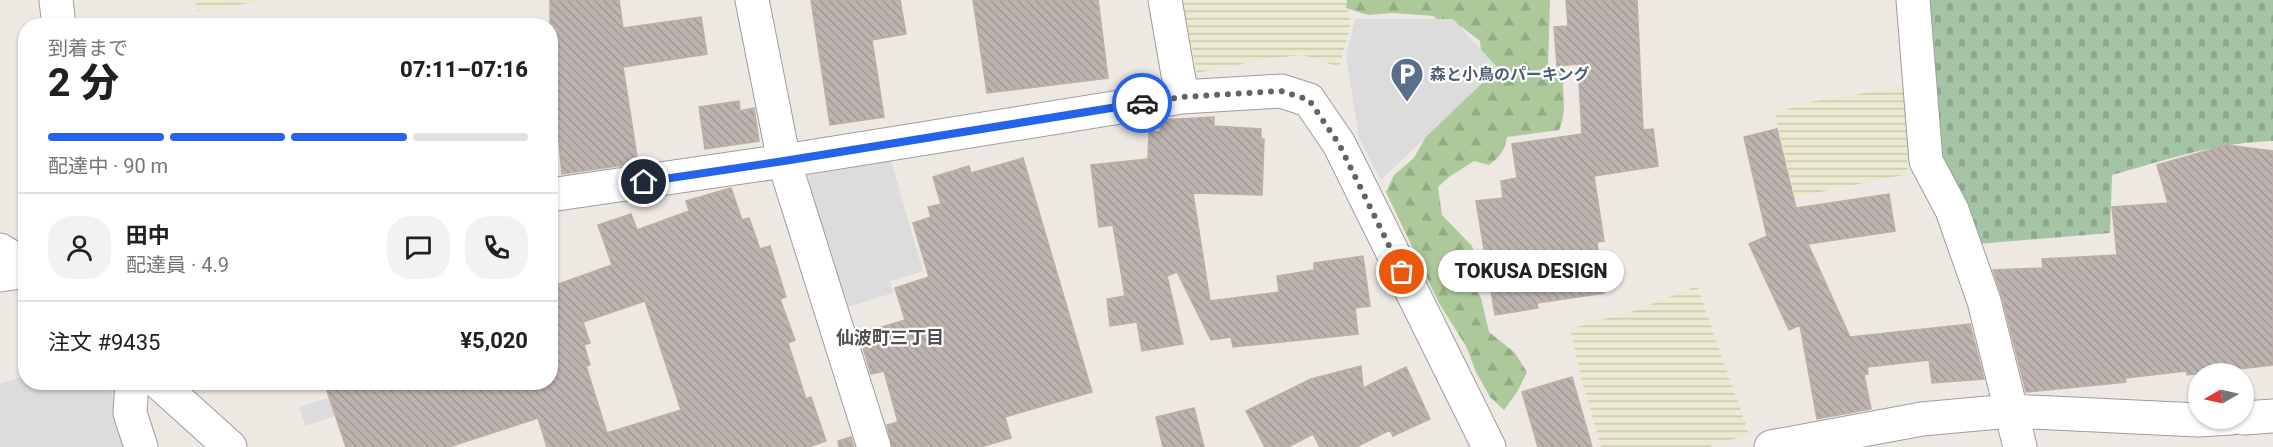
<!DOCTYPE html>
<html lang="ja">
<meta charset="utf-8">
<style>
:root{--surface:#fff;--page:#f2f2f2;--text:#202124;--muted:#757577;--line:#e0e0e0;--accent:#2563eb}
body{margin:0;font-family:Roboto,"Noto Sans JP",sans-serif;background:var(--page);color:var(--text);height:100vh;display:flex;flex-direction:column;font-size:22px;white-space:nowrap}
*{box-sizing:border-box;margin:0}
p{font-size:20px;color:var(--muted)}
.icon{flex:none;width:33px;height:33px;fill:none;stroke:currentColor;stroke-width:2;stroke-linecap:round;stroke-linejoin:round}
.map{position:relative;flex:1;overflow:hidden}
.drawer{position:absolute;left:18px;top:18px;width:540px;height:372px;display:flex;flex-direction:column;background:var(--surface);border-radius:24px;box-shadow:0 2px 4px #0004}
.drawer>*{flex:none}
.needle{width:39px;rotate:261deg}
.fabs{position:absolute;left:2188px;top:363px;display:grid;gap:12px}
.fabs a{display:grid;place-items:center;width:66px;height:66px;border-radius:50%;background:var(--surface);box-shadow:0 2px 4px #0004;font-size:30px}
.pin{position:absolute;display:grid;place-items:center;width:51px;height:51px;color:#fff;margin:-26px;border:3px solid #fff;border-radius:50%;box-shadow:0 2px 6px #0007}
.courier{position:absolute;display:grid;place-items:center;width:60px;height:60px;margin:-30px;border:4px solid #2563eb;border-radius:50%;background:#fff;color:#222;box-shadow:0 2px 8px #0007}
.bubble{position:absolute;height:42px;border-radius:21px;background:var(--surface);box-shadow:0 2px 4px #0004;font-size:20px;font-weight:800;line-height:42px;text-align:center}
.headline em{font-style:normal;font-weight:800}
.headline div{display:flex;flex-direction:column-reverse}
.headline{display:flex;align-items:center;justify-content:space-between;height:102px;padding:0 30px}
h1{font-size:39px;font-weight:800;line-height:45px}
.bar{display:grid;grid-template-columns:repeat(4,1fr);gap:9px 6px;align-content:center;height:72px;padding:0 30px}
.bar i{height:8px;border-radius:4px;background:var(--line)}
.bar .current{background:var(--accent)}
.bar p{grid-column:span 4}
.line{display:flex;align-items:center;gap:15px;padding:0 30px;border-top:2px solid var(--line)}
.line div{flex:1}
.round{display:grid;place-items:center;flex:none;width:63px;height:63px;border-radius:24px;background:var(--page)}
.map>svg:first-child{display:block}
.farmland{fill:url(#farmland-rules)}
.forest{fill:url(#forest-firs)}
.cemetery{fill:url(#cemetery-stones)}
.parking{fill:#dcdcdc}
.building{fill:url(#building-back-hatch);stroke:#bdaea6;stroke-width:1.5;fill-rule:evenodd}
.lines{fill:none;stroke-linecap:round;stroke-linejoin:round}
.minor-casing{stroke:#9d9d9d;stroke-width:35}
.tertiary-casing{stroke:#9d9d9d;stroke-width:35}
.minor{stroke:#fff;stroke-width:33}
.tertiary{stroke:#fff;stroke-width:33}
.done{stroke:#656361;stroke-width:6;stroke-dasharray:0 10.8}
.route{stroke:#2563eb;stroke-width:8}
.labels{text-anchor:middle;stroke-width:4.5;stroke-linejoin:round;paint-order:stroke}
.service-label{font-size:16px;font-weight:bold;fill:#4e5e75;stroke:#fff;text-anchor:start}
.neighbourhood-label{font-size:18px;font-weight:bold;fill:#4f4f4f;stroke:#fff}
</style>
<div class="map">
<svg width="2273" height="447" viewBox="0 0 2273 447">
<defs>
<pattern id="farmland-rules" width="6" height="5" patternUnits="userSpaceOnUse" patternTransform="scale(1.5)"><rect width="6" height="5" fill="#ebeace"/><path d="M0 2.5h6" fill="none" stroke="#c9c8b0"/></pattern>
<pattern id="forest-firs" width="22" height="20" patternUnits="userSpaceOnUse" patternTransform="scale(1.5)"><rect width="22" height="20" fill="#adc99a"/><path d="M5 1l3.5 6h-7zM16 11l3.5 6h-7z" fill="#94ac84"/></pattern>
<pattern id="cemetery-stones" width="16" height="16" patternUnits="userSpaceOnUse" patternTransform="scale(1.5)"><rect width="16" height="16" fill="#a5c4a6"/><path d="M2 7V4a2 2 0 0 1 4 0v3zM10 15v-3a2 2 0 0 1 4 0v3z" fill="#8da88e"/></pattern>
<pattern id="building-back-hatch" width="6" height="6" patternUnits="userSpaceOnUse" patternTransform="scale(1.5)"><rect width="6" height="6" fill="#bdb3af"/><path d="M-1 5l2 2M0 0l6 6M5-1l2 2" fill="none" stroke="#a29996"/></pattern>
</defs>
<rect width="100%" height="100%" fill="#ede8e2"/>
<!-- farmland -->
<path class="farmland" d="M195 0H269L197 11Z
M1182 0H1345L1351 23 1339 68 1321 60 1302 55 1266 59 1197 73Z
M1900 87 1906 92 1908 174 1795 197 1775 113 1810 102Z
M1697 286 1749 434 1709 447H1601L1582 381 1570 329 1637 310Z"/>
<!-- forest -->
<path class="forest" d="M1347 0H1550L1548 69 1564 72C1561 94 1568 110 1559 130L1507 137C1505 150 1500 157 1489 165L1474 161 1449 177 1438 187 1442 215 1472 246 1477 260 1466 265 1470 281 1481 298 1489 332 1515 353 1527 372 1517 392 1504 410 1490 397 1476 372 1466 346 1439 303 1386 192 1394 175 1414 158 1435 120 1482 62 1480 41 1462 27H1442L1434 16 1392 13 1368 15 1346 8Z"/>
<!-- cemetery -->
<path class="cemetery" d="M1928 0H2273V141C2218 142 2165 160 2112 175L2110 233 1978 244 1939 154Z"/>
<!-- parking -->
<path class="parking" d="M1355 19H1453L1498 68 1381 180 1359 137 1346 56Z
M891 161 923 271 890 281 893 293 841 309 802 187 811 175Z
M25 376 26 382 108 383 129 447H0V384Z
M375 383 382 401 305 426 299 407Z"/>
<!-- building -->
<path class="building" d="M550 0H619L623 28 701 17 707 54 623 67 638 163 562 174 559 142 550 143Z
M811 0H900L906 34 872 40 884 117 830 125Z
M973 0H1098L1108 78 987 93Z
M1566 0H1637L1643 130 1653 129 1658 166 1594 176 1604 241 1597 242 1604 293 1537 303 1538 308 1495 315 1476 201 1503 198 1501 181 1517 178 1512 144 1582 134 1578 64 1557 66 1554 27 1568 26Z
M739 101 740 111 754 108 759 141 705 149 699 107Z
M1214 117V126L1261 129V139H1264L1262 195 1193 193 1210 301 1279 292 1277 276 1314 270V263L1363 256 1370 306 1355 308 1358 334 1233 347 1231 337 1211 340 1177 272 1167 276 1183 344 1142 351 1137 322 1110 326 1107 299 1125 296 1113 225 1099 227 1091 165 1148 159 1149 131 1160 132 1161 120Z
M1777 129 1796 208 1889 194 1895 231 1808 244 1850 337 1970 324 1984 379 1932 383 1929 360 1867 367 1868 374 1864 375 1871 409 1817 419 1800 325 1789 330 1749 244 1767 236 1744 137Z
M2226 145 2273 151V365L2187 375 2186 371 2125 378 2126 382 2026 392 2002 297 1993 270 2043 268 2042 259 2117 255 2112 207 2168 203 2157 165Z
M1023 158 1092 392 1005 417 1011 438 981 447H892L887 425 898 422 884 371 871 374 859 334 905 320 895 288 929 277 913 223 931 217 928 207 941 204 933 177 969 166 971 173Z
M731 188 742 220 749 218 760 249 770 246 786 297 780 299 795 340 788 343 806 399 811 397 826 441 808 447H547L538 418 449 447H346L324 382H550V287L612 265 598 225 631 214 637 230 689 211 686 201ZM645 301 681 410 607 433 586 366 590 365 584 345 590 343 583 322Z
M1361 366 1363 388 1406 367 1430 419 1393 436 1390 430 1356 447H1320L1313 434 1288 447H1265L1246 411 1311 379Z
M1572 377 1592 447H1538L1522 392Z
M1194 408 1204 447H1163L1156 417Z
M851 437 854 447H839L838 441Z"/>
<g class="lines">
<!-- minor casing -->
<g class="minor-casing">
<path id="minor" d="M56 0 59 26
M752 0 784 161 874 447
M1165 0 1182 97
M1913 0 1926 161 1952 210 1984 301 2020 447
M550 195 784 161 1182 97 1281 91 1309 100 1339 144 1489 447
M0 275 26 271
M132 382 130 413 141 447
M2244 418 2273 416
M1771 447 1922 419 2010 411 2198 420 2232 418"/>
</g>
<!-- tertiary casing -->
<g class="tertiary-casing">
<path id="tertiary" d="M0 250 26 266
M158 382 230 447"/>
</g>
<!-- minor -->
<use href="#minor" class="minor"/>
<!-- tertiary -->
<use href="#tertiary" class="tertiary"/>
</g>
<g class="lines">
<!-- done -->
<path class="done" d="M1142 103 1182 97 1281 91 1309 100 1339 144 1402 272"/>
<!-- route -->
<path class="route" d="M644 182 784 161 1142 103"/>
</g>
<!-- icons -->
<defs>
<g id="parking-pin" transform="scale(1.725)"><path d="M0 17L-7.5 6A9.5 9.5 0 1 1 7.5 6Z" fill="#5c6f8a" stroke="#fff"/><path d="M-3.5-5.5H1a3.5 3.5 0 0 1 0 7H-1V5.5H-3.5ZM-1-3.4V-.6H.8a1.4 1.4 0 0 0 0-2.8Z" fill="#fff"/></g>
</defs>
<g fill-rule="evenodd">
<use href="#parking-pin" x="1407" y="74"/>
</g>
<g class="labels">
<!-- service labels -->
<g class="service-label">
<text x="1430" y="80">森と小鳥のパーキング</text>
</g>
<!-- neighbourhood labels -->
<g class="neighbourhood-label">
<text x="890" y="344">仙波町三丁目</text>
</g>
</g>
</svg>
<div class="fabs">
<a><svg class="needle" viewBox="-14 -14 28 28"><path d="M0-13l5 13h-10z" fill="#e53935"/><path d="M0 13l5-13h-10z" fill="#757577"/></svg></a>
</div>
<div class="pin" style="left:1402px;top:272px;background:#ea580c"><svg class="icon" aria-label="bag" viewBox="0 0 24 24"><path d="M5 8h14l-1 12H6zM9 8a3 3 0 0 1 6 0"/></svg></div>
<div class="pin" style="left:644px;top:182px;background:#1f2937"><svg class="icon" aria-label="home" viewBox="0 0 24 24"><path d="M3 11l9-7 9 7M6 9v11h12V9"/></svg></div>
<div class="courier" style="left:1142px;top:103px"><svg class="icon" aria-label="car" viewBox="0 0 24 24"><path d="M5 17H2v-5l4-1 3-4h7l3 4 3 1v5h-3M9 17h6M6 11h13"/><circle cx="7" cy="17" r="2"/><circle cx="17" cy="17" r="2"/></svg></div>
<div class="bubble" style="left:1438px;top:250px;width:186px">TOKUSA DESIGN</div>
<section class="drawer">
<div class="headline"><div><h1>2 分</h1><p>到着まで</p></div><em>07:11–07:16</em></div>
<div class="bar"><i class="current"></i><i class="current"></i><i class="current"></i><i></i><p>配達中 · 90 m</p></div>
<div class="line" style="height:108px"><a class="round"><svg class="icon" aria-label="person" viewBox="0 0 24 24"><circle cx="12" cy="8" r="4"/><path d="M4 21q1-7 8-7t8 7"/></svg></a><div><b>田中</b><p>配達員 · 4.9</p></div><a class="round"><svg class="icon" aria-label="chat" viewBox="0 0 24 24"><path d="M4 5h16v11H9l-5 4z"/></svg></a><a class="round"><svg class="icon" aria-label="phone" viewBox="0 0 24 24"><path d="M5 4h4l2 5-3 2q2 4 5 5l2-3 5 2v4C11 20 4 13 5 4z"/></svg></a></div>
<div class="line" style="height:78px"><div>注文 #9435</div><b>¥5,020</b></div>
</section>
</div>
